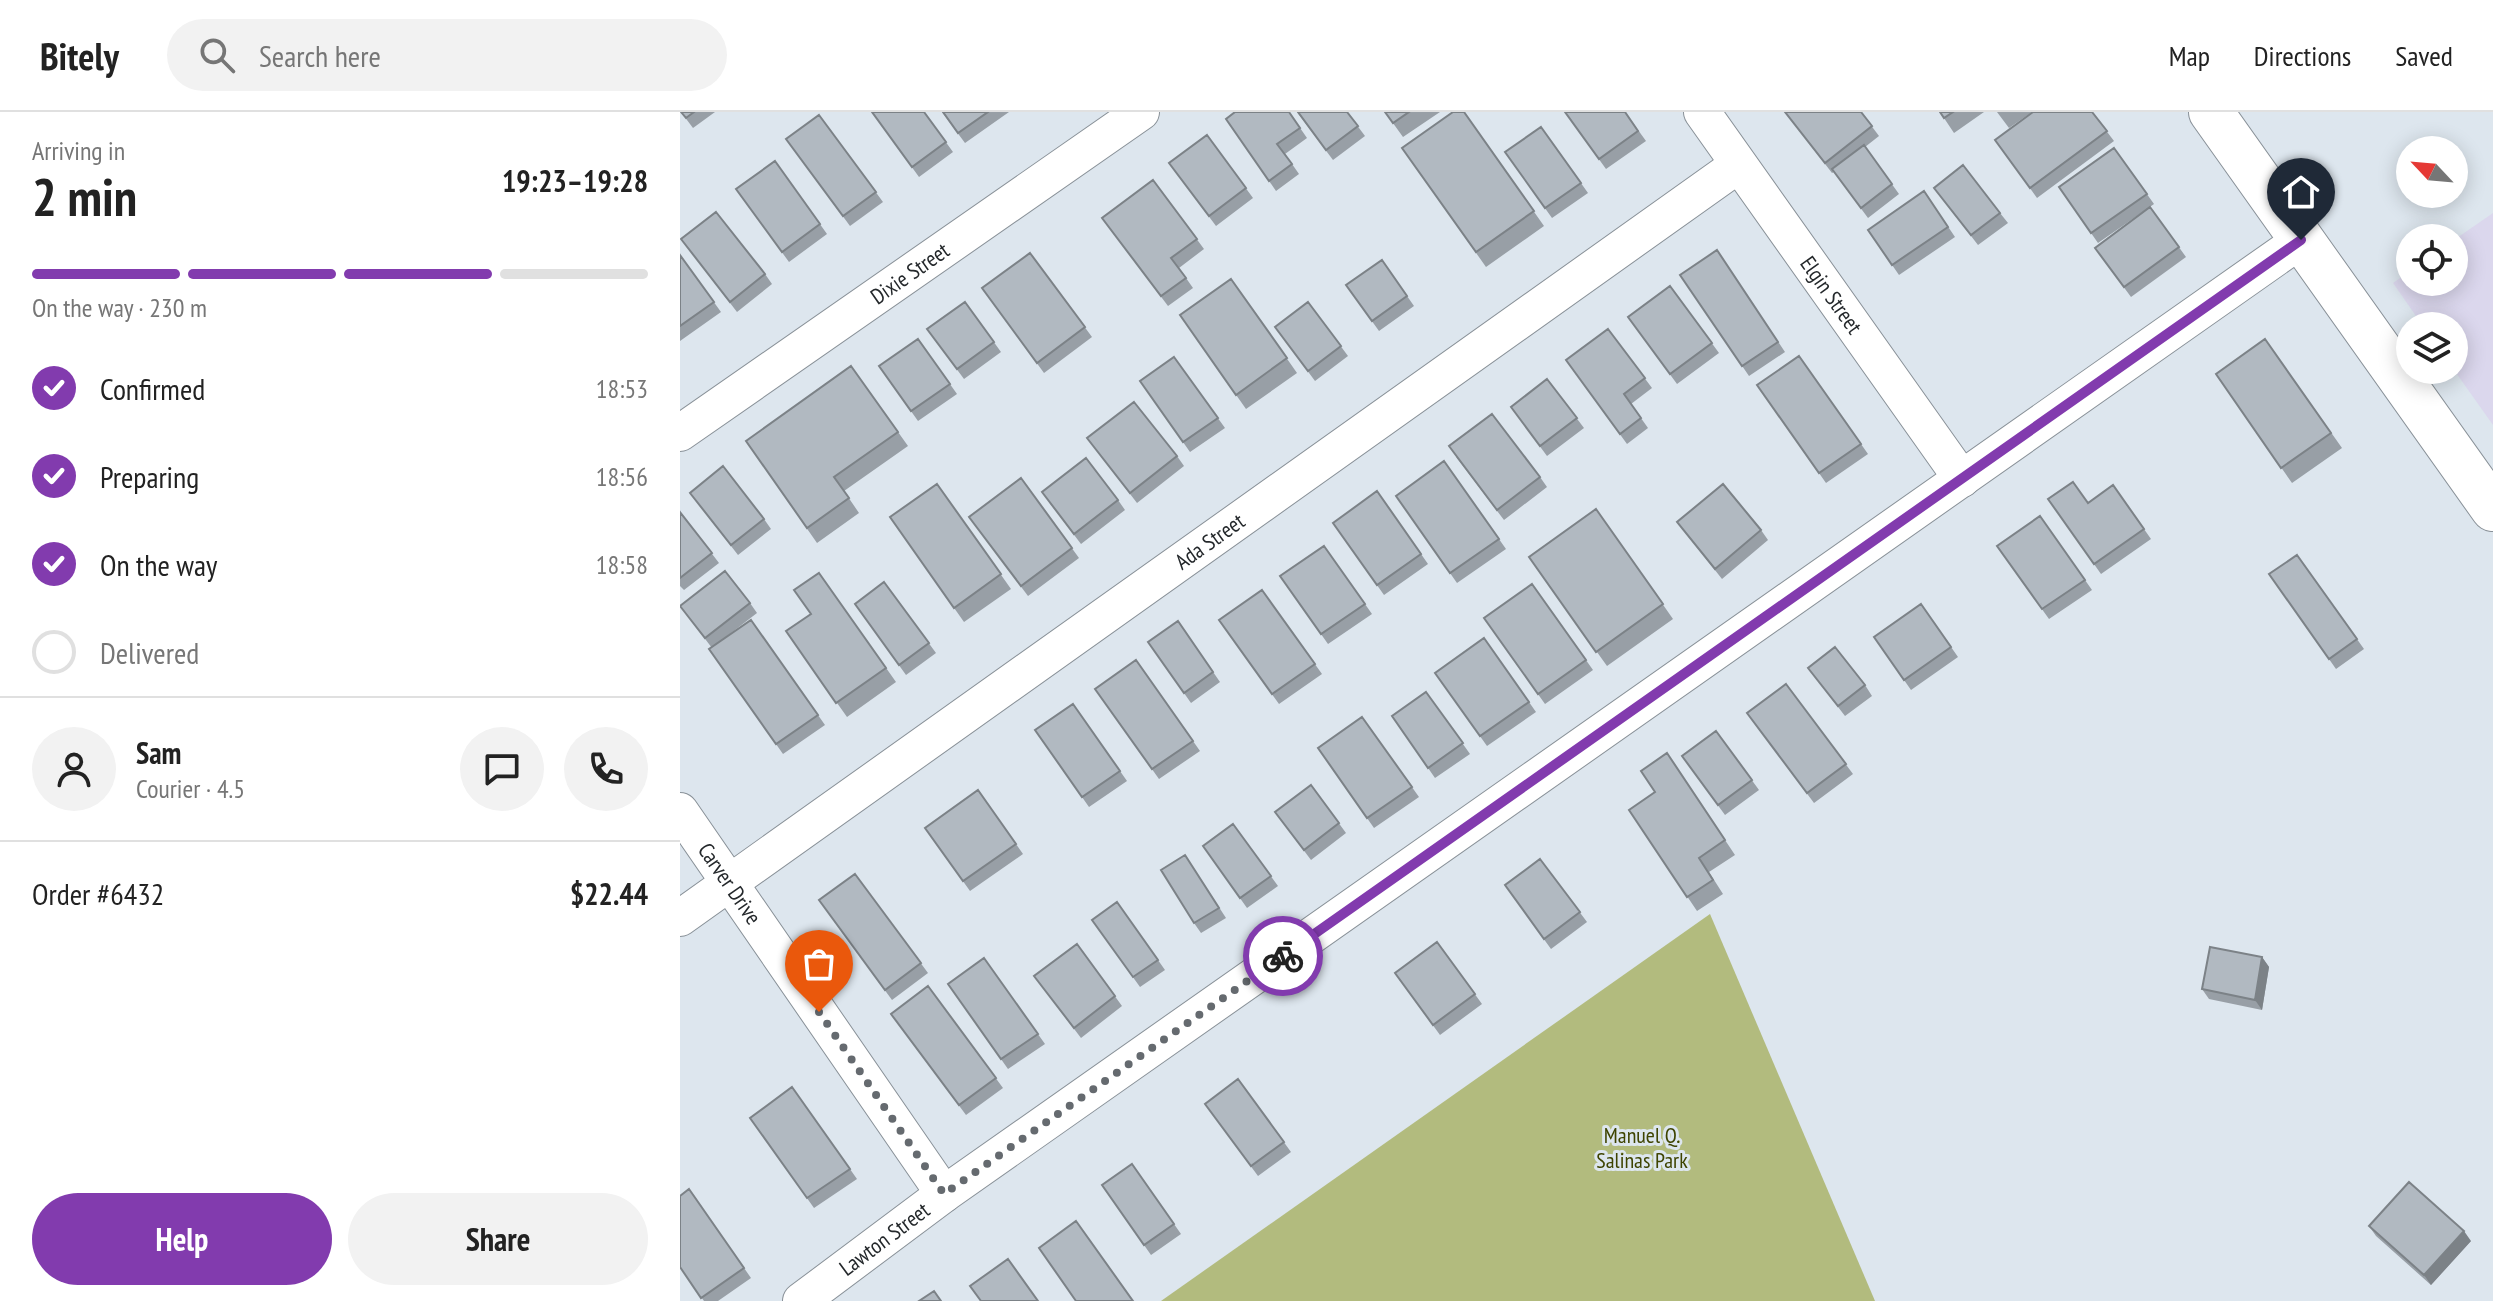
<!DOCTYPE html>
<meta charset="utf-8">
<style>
:root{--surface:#fff;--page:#f2f2f2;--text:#222;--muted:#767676;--line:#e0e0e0;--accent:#823bae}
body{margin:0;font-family:"PT Sans Narrow",sans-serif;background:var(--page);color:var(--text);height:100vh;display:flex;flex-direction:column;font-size:30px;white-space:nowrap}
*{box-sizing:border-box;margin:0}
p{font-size:26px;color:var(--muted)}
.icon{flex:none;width:44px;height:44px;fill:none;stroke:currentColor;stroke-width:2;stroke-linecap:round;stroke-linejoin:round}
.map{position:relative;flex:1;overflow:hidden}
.panel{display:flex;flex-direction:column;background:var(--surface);width:680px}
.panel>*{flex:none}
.needle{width:52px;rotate:296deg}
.tools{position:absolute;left:1716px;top:24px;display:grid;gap:16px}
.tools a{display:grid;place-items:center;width:72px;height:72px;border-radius:50%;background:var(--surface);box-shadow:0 4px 20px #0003;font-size:40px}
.pin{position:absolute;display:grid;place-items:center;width:68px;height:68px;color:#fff;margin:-82px -34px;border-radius:50% 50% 50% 0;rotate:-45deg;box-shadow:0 0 8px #0007}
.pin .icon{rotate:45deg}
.courier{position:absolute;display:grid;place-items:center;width:80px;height:80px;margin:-40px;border:6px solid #823bae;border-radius:50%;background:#fff;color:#222;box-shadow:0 2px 10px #0007}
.summary em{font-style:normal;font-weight:800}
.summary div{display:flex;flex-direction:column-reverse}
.summary{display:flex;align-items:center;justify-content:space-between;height:136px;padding:0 32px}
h1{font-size:52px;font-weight:800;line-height:60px}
.bar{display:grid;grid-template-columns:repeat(4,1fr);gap:12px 8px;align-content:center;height:96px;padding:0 32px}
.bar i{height:10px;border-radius:6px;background:var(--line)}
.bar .selected{background:var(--accent)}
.bar p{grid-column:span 4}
.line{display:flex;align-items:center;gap:20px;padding:0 32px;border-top:2px solid var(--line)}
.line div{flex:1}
.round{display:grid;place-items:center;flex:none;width:84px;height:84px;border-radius:42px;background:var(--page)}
ol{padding:0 32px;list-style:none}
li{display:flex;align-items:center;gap:24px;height:88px}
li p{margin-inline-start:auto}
li .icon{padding:8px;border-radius:50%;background:var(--accent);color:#fff;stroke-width:4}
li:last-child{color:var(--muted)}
li i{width:44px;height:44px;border:4px solid var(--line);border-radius:50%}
.button{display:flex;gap:16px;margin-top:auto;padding:16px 32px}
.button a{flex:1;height:92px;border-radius:48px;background:var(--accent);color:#fff;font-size:32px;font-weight:800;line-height:92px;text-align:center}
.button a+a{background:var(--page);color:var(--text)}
header{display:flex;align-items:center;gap:48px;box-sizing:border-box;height:112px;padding:0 40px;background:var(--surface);border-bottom:2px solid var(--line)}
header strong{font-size:38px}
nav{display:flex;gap:44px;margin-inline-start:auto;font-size:28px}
.search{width:560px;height:72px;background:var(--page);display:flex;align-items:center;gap:20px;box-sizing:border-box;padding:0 28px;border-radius:44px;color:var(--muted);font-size:30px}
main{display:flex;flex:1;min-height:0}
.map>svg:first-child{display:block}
.education{fill:#dbd7ed}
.green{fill:#b2bb7e}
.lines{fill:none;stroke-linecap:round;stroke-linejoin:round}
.minor-casing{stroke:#899198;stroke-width:38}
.secondary-casing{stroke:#899198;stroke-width:46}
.minor{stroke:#fff;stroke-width:36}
.secondary{stroke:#fff;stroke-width:44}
.wall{fill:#989fa6}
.shaded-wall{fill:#7c8287}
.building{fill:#b1b9c1;stroke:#7c8287;stroke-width:2}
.done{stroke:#656a6f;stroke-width:8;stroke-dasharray:0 14.4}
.route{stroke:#823bae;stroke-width:10}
.labels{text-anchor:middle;stroke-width:6;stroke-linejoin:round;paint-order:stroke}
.street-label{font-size:22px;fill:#24282b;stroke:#dde6ee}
.park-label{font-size:22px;fill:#3e4400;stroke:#dde6ee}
</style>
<header>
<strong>Bitely</strong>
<div class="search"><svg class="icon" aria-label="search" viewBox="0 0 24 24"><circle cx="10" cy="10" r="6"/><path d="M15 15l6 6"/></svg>Search here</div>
<nav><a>Map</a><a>Directions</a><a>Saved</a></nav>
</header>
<main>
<section class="panel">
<div class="summary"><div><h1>2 min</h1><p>Arriving in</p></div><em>19:23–19:28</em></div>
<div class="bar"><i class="selected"></i><i class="selected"></i><i class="selected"></i><i></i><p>On the way · 230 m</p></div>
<ol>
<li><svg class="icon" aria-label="check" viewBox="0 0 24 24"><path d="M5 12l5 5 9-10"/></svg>Confirmed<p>18:53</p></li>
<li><svg class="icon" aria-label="check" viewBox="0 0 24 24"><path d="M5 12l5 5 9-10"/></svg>Preparing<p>18:56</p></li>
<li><svg class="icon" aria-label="check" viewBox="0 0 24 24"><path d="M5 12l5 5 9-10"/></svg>On the way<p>18:58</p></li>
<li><i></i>Delivered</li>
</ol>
<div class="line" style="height:144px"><a class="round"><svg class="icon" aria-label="person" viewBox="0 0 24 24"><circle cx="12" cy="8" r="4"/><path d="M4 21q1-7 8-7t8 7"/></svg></a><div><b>Sam</b><p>Courier · 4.5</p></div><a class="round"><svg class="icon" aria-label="chat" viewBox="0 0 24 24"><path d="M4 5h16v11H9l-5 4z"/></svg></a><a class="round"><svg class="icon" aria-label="phone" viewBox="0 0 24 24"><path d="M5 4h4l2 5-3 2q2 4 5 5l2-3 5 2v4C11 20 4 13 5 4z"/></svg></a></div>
<div class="line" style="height:104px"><div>Order #6432</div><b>$22.44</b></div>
<div class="button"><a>Help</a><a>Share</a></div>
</section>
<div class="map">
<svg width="1813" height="1189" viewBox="0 0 1813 1189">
<rect width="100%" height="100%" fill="#dde6ee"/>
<!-- education -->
<path class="education" d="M1813 101V313L1774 258V214H1743L1713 171 1730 159V170H1774V128Z"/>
<!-- green -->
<path class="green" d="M1030 802 1195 1189H481Z"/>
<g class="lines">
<!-- minor casing -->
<g class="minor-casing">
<g id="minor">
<path id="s1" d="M1022 0 1282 367"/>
<path id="s2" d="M0 321 461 0"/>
<path id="s3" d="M0 699 264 1082"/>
<path id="s4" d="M0 806 1058 53"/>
<path id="s5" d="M121 1189 264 1082 1621 128"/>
</g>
</g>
<!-- secondary casing -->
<g class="secondary-casing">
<path id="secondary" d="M1531 0 1813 397"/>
</g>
<!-- minor -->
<use href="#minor" class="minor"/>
<!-- secondary -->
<use href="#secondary" class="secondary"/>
</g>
<!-- wall -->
<path class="wall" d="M1 0H35L13 16Z
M192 0H244L273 40 239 65Z
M262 0H329L285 31Z
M609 0 627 26 605 42 619 62 596 79 546 7Z
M617 0H667L685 24 653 48Z
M705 0H760L723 25Z
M784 0 864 114 806 155 722 36Z
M885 0H945L966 29 926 57Z
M1105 0H1181L1199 24 1185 35 1219 82 1188 106 1154 60 1152 61Z
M1260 0H1304L1274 21Z
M1317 0H1352L1329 16Z
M1412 0 1434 29 1357 86 1315 28Z
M139 3 203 90 170 114 106 27Z
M861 15 908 81 872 106 825 40Z
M527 23 573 86 536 114 489 51Z
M1434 36 1474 92 1418 131 1379 75Z
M95 49 147 122 109 150 56 77Z
M473 68 524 137 499 156 513 176 488 194 422 106Z
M1254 76 1320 101 1328 111 1298 133Z
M1244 79 1275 125 1219 163 1188 118Z
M1470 95 1506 145 1451 185 1415 136Z
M1 127 85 162 92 172 57 200Z
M1037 138 1105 240 1069 264 1000 163Z
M350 141 412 225 364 261 302 176Z
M0 143 41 200 0 229Z
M702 148 734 194 699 219 666 173Z
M551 167 617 261 566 297 500 203Z
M990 174 1039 241 997 272 948 205Z
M285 190 321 240 284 267 247 217Z
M628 190 668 244 635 269 595 215Z
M928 217 972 276 951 292 968 316 947 332 886 248Z
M238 227 277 282 238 309 199 254Z
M1585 227 1662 336 1612 371 1536 262Z
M1119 244 1188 342 1146 371 1077 273Z
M494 245 545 316 510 340 460 269Z
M171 254 228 334 164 379 179 401 137 431 66 329Z
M867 267 904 316 867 344 831 295Z
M407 326 497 344 504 354 457 391Z
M776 345 860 365 867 375 824 408Z
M764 349 826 437 777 471 716 384Z
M341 366 399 446 348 484 289 405Z
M257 372 331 477 284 510 210 405Z
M1433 373 1471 427 1421 462 1368 387 1408 391Z
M697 379 748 452 704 483 653 411Z
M10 381 84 407 91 417 58 443Z
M438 388 445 398 401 432 369 390Z
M916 397 993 507 927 554 849 445Z
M0 400 39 451 4 478 0 474Z
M1360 404 1412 478 1369 507 1317 434Z
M997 410 1081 418 1088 428 1042 467Z
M644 434 692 502 648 532 600 464Z
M1617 443 1684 537 1656 557 1589 462Z
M139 461 216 570 167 605 106 519 131 502Z
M204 470 256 541 226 563 175 492Z
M852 472 913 558 865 592 804 506Z
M582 478 642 562 599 592 539 508Z
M70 491 77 501 38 531 71 508 145 613 103 642 29 537 32 536 0 494Z
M1241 492 1278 545 1231 578 1194 525Z
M498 509 540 570 511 591 468 530Z
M804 526 856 600 807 634 755 561Z
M456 548 520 639 479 667 415 577Z
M1128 556 1185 573 1192 584 1165 604Z
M1106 572 1173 662 1134 691 1067 601Z
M746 580 790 642 755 666 712 604Z
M393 592 447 669 409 695 355 618Z
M682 605 739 685 694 716 638 636Z
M1036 619 1079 678 1045 703 1002 644Z
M987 641 1055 743 1029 760 1043 782 1017 799 949 698 975 680Z
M631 673 666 721 631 748 595 700Z
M298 678 343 742 290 779 245 716Z
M553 712 598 774 567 796 523 734Z
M505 743 546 806 521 821 514 811Z
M860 747 907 810 871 837 825 773Z
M175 762 248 861 212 888 139 788Z
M437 790 485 858 460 875 412 808Z
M757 830 802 892 760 923 715 861Z
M397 832 442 894 401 926 354 864Z
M1582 845 1589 855 1582 898 1529 887 1522 877Z
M304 846 365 932 328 957 268 872Z
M248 874 323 976 286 1003 211 902Z
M558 967 611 1040 578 1064 525 992Z
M112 975 177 1067 134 1096 70 1006Z
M452 1052 501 1122 471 1143 422 1073Z
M9 1077 71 1166 38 1189H24L0 1155Z
M1689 1114 1791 1129 1751 1173 1696 1124Z"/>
<!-- shaded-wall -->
<path class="shaded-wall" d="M1582 845 1589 855 1582 898 1575 888Z
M1784 1119 1791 1129 1751 1173 1744 1163Z"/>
<!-- building -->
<path class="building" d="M1 0H14L6 6Z
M192 0H244L266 30 232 55Z
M263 0H308L278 21Z
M555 0H609L620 16 597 32 612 52 589 69 546 7Z
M618 0H667L678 14 646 38Z
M705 0H729L713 11Z
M773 0H784L854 99 796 140 722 36Z
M885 0H945L958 19 919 47Z
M1105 0H1181L1192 14 1145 51Z
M1260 0H1273L1264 6Z
M1353 0H1412L1427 19 1350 76 1315 28Z
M139 3 196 80 163 104 106 27Z
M861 15 901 71 865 96 825 40Z
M527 23 566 76 529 104 489 51Z
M1184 33 1212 72 1181 96 1152 57Z
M1434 36 1467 82 1411 121 1379 75Z
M95 49 140 112 102 140 56 77Z
M1283 53 1320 101 1291 123 1254 76Z
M473 68 517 127 491 146 506 166 481 184 422 106Z
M1244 79 1268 115 1212 153 1188 118Z
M1470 95 1499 135 1444 175 1415 136Z
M36 100 85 162 50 190 1 127Z
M1037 138 1098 230 1062 254 1000 163Z
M350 141 405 215 357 251 302 176Z
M0 143 34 190 0 214Z
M702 148 727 184 692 209 666 173Z
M551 167 607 246 556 283 500 203Z
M990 174 1032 231 990 262 948 205Z
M285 190 314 230 277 257 247 217Z
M628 190 661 234 628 259 595 215Z
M928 217 965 266 944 282 961 306 940 322 886 248Z
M238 227 270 272 231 299 199 254Z
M1585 227 1651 321 1601 356 1536 262Z
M1119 244 1181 332 1139 361 1077 273Z
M494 245 538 306 503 330 460 269Z
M171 254 218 320 154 365 169 386 127 416 66 329Z
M867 267 897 306 860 334 831 295Z
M454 290 497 344 450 381 407 326Z
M812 302 860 365 817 398 769 334Z
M406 346 438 388 394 422 362 380Z
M764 349 819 427 770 461 716 384Z
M43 354 84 407 51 433 10 381Z
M341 366 392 436 341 474 289 405Z
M1393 370 1408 391 1433 373 1464 417 1414 452 1368 387Z
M257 372 321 462 274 496 210 405Z
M1043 372 1081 418 1035 457 997 410Z
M697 379 741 442 697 473 653 411Z
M916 397 983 492 916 540 849 445Z
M0 400 32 441 0 466Z
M1360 404 1405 468 1362 497 1317 434Z
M644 434 685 492 641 522 600 464Z
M1617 443 1677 527 1649 547 1589 462Z
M45 459 70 491 25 526 0 494Z
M139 461 206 556 156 591 106 519 131 502 114 478Z
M204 470 249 531 219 553 175 492Z
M852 472 906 548 858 582 804 506Z
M582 478 635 552 592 582 539 508Z
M1241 492 1271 535 1224 568 1194 525Z
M71 508 138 603 96 632 29 537Z
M498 509 533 560 504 581 468 530Z
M804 526 849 590 800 624 755 561Z
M1155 535 1185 573 1158 594 1128 556Z
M456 548 513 629 472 657 415 577Z
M1106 572 1166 652 1127 681 1067 601Z
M746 580 783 631 748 656 712 604Z
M393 592 440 659 402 685 355 618Z
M682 605 732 675 687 706 638 636Z
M1036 619 1072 668 1038 693 1002 644Z
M987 641 1045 728 1019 746 1033 768 1007 785 949 698 975 680 961 659Z
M631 673 659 711 624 738 595 700Z
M298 678 336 732 283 769 245 716Z
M553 712 591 764 560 786 523 734Z
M505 743 539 796 514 811 481 758Z
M860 747 900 800 864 827 825 773Z
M175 762 241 851 205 878 139 788Z
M437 790 478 848 453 865 412 808Z
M757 830 795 882 753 913 715 861Z
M397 832 435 884 394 916 354 864Z
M1530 835 1582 845 1575 888 1522 877Z
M304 846 358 922 321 947 268 872Z
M248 874 316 966 279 993 211 902Z
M558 967 604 1030 571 1054 525 992Z
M112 975 170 1057 127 1086 70 1006Z
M452 1052 494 1112 464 1133 422 1073Z
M1729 1070 1784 1119 1744 1163 1689 1114Z
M9 1077 64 1156 21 1186 0 1155V1084Z
M396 1109 453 1189H396L359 1136Z
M328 1147 358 1189H301L290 1174Z
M254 1179 261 1189H239Z"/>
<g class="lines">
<!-- done -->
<path class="done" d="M139 900 264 1082 603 844"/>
<!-- route -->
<path class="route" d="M603 844 1621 128"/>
</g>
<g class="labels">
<!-- street labels -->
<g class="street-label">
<text dy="8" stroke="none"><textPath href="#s2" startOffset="280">Dixie Street</textPath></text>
<text dy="8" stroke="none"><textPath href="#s1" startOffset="224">Elgin Street</textPath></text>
<text dy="8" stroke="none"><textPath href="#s4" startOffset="650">Ada Street</textPath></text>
<text dy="8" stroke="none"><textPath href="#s3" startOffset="88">Carver Drive</textPath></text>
<text dy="8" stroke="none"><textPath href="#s5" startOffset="104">Lawton Street</textPath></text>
</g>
<!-- park labels -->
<g class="park-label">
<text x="962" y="1031">Manuel Q.<tspan x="962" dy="25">Salinas Park</tspan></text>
</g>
</g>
</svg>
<div class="tools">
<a><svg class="needle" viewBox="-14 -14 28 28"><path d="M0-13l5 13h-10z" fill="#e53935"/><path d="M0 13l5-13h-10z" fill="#767676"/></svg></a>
<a><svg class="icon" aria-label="locate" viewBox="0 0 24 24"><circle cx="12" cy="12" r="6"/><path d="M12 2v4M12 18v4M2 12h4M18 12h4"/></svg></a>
<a><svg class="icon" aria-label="layers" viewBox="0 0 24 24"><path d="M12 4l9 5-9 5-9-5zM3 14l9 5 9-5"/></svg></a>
</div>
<div class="pin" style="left:139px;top:900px;background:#ea580c"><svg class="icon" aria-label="bag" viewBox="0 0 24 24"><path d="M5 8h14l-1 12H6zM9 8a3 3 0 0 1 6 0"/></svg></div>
<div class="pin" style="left:1621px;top:128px;background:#1f2937"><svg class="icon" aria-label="home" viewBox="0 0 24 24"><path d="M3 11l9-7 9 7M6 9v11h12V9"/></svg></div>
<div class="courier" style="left:603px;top:844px"><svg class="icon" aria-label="bike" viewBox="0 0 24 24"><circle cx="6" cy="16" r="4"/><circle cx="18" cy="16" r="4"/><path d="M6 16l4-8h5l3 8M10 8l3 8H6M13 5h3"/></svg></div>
</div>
</main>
